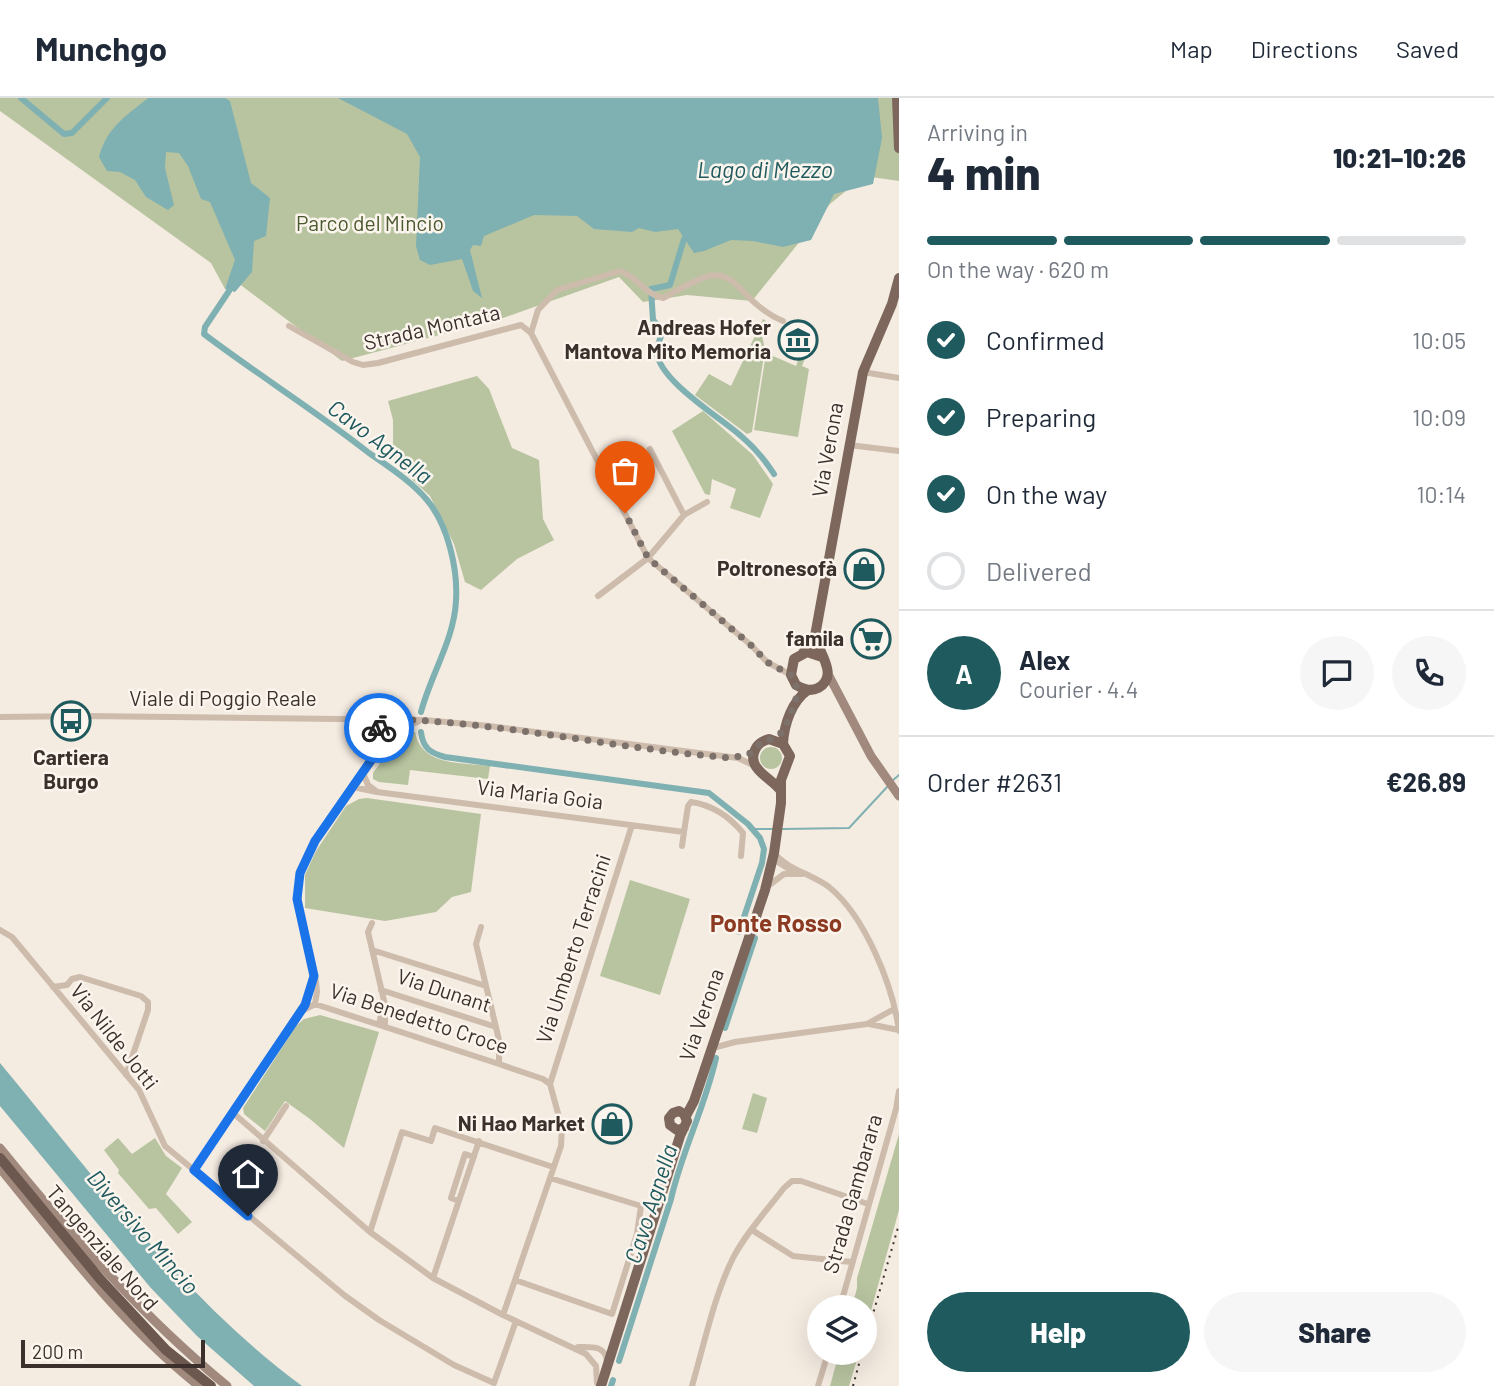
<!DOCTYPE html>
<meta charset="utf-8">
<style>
:root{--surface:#fff;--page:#f6f6f7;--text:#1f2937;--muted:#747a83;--line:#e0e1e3;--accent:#1f5a5e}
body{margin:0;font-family:Barlow,sans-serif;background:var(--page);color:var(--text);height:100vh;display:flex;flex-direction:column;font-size:26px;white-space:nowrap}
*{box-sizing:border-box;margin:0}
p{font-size:23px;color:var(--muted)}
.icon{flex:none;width:38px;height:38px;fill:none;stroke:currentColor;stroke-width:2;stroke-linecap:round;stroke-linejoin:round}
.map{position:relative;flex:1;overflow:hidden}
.panel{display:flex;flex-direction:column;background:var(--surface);width:595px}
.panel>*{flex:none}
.buttons{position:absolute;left:807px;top:1197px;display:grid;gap:14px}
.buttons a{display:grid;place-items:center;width:70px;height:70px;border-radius:50%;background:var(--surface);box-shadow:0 7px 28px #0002;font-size:35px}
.scale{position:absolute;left:21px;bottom:18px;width:184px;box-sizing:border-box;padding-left:7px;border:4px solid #3b302b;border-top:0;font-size:19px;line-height:24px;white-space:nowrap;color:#3b302b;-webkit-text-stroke:5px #fbf5ee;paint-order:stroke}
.pin{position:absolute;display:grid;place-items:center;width:60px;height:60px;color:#fff;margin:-72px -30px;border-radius:50% 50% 50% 0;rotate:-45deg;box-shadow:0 0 7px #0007}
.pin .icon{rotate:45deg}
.courier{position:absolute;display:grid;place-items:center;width:70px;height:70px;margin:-35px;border:5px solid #1a73e8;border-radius:50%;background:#fff;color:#222;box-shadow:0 2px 9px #0007}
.overview em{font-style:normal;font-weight:800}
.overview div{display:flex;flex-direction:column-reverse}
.overview{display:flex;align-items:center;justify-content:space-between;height:119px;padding:0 28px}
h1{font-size:46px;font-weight:800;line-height:52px}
.bar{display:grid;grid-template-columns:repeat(4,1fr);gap:10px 7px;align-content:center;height:84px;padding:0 28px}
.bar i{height:9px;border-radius:5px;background:var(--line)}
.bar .active{background:var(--accent)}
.bar p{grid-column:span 4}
.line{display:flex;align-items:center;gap:18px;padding:0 28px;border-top:2px solid var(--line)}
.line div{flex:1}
.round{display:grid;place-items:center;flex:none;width:74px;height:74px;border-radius:37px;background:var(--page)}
ol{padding:0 28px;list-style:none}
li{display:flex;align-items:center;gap:21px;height:77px}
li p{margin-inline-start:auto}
li .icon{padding:7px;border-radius:50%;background:var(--accent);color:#fff;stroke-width:4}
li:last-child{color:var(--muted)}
li i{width:38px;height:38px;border:4px solid var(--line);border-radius:50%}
.cta{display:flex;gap:14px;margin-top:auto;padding:14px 28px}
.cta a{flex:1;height:80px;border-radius:42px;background:var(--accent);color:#fff;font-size:28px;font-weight:800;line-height:80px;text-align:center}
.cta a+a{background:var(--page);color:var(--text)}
header{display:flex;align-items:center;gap:42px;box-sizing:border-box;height:98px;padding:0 35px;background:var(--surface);border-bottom:2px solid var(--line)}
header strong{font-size:33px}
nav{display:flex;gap:38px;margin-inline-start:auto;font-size:24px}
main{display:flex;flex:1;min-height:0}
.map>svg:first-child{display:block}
.green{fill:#b8c4a0}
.water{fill:#7fb0b2}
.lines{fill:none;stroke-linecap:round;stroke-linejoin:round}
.stream{stroke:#7fb0b2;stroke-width:2}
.canal{stroke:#7fb0b2;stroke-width:6}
.minor{stroke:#cdbbac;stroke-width:6}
.secondary{stroke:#a18a7d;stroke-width:9}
.primary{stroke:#7d675c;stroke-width:10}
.trunk{stroke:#6c584f;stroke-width:10}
.rail{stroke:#3b302b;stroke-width:2;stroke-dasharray:2 5;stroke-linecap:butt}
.done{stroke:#7c716b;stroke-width:7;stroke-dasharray:0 12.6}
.route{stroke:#1a73e8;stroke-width:9}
.labels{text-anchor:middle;stroke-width:5;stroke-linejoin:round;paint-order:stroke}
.park-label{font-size:21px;fill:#4a5a2e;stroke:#fbf5ee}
.street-label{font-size:21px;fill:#3b302b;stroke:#fbf5ee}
.poi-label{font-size:21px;font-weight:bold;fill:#3b302b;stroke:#fbf5ee;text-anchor:end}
.water-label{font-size:23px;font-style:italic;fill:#1f5a5e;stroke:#fbf5ee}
.quarter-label{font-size:24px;font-weight:bold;fill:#8c3b22;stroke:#fbf5ee}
</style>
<header>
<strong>Munchgo</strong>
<nav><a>Map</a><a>Directions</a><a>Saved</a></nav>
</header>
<main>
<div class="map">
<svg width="899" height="1288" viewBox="0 0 899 1288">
<rect width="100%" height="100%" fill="#f4ebe1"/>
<!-- green -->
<path class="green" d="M0 0H899V83L864 78 830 106 752 203 687 197 643 204 619 179 503 220 342 263 230 179 225 191 211 165 0 13Z
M763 221 766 223 762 238 765 251 752 334 747 336 695 297 709 276 731 288Z
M804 246 810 247 802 268 809 271 798 339 754 332 766 255 796 268Z
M477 278 489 291 512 350 539 362 543 421 554 442 517 461 481 492 465 484 454 446 430 398 393 364V322L388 303Z
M703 313 753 357 773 386 760 420 730 410 736 391 712 381 710 397 705 396 672 333Z
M409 634H415C422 669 461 664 490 668L488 681 410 672 408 687 379 684 373 681V675L399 639Z
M760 660a11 11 0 1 1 22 0a11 11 0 1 1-22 0Z
M367 700 481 716 471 794 452 799 436 814 385 823 305 810V777L316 753 346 708 359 701Z
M630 782 690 801 660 897 600 878Z
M320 917 379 934 344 1050 310 1021 285 1003 265 1033 244 1016 243 1010 296 928 304 921Z
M753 995 767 1000 757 1035 742 1031Z
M899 1036V1112L865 1234 864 1209H852L857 1190V1180Z
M118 1040 132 1056 155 1040 166 1058 182 1070 166 1096 192 1124 178 1136 156 1110 149 1111 118 1075 119 1072 104 1052Z
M839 1255H859L849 1288H830Z"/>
<!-- water -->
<path class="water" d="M148 0H225L230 3 251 85 270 100 266 138 254 143 252 174 235 194 225 191 235 162 210 104 201 101 188 68 179 55 166 54 165 70 174 107 168 112 146 99 135 82 120 74 107 73 99 59C107 29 125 19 148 0Z
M338 0H878L882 40 873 86 834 96 811 142 783 149 753 143 731 142 704 153 694 155 678 131 655 134 639 130 632 134 594 131 577 118 534 117 484 138 481 148 473 147 470 152 482 200 473 193 462 161 430 167 420 162 416 148 420 59 407 36Z
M0 965C94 1078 183 1200 302 1288H254L197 1238 150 1189 0 1008Z"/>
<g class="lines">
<!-- stream -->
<path class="stream" d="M892 683 899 677
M752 731H774
M783 731 849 730 888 688"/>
<!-- canal -->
<path class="canal" d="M21 0 64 36 72 35 107 0
M684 141 670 187 651 191 653 222 663 232C661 239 657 247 657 254 658 282 721 320 741 338 754 349 765 362 774 376
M229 193 205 229 204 236C258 277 316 313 369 355 389 369 411 383 427 402 448 427 458 471 456 503 454 542 431 576 421 614
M421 634C423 651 431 655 445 659L709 695 748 726 760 740 764 751 762 765 739 834
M725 930 755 840
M619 1263 671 1101C682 1053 705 1009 716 960
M611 1288 613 1282"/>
<!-- minor -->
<path class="minor" d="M289 228 353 264 363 267 378 265 521 227 531 235 538 212 557 192 620 173C636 178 646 197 663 200 677 193 693 182 709 178 730 173 741 193 755 205 763 212 773 219 783 223
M805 232 809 233
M531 235 648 460 752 548 767 564 791 577
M863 274 899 280
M849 347 899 353
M650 351 684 417
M598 498 648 460 684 417 707 404
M0 619 85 618 424 622 489 628 738 660 755 668
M375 657 378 632 387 621
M363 675 368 687 376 693
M353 689 377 694 684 734 682 748
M684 734 688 708 691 704C712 707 729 718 743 735L741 758
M774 755C788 772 812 776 829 789 865 818 893 888 899 933
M773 761 792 773
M768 788 784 776H802
M372 825 368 834 385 907V929
M481 829 476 846 499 942V966
M0 832 12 839 139 992 165 1048 344 1197 379 1222 454 1267 494 1285 516 1223
M372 852 486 888
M53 889 67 887 72 881 80 879 141 898 148 904V912L126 977
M381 892 496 929
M315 906 499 966 543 981 550 986
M302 913 315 906 317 894C314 841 285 813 307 757L386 644 400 630 418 624
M869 926 899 932
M379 927 383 906
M713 950 735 944 867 926 894 911
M550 986 632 727
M232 1014 370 1134 433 1180 503 1217 586 1256 596 1268 597 1285
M263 1043 286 1008
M194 1072 302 913 312 886
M459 1103 451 1100 465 1056 474 1059
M752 1132 793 1158 851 1164
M370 1134 402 1034 431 1043 435 1030 553 1069
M433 1180 479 1043
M515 1182 612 1216 637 1136 641 1108 550 1080
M840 1209 896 1011 899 993
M503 1217 561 1048 562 1030 550 986
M578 1249C591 1249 605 1247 607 1263
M692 1288C704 1247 714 1198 733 1160 746 1135 767 1112 784 1090L792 1083H801L868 1106
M818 1288 828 1255"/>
<!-- secondary -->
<path class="secondary" d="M828 576 871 658 899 698
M0 1050C69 1135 142 1218 227 1288
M0 1070C62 1146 122 1227 199 1288"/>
<!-- primary -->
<path class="primary" d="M897 0 899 50
M815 538C818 554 840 578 818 590 810 594 803 591 796 587L791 577 794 561 807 554 822 559
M803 555 815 538 863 274 892 206 899 180
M783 646C784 626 792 603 808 592
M686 1018 694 1003 765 792 774 755 781 705V682L790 658 783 646 769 641C763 643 758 645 755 652 746 671 772 680 781 693
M601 1288 680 1038 687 1023 684 1016 679 1013 673 1015 669 1020 670 1027 677 1032 684 1030"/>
<!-- trunk -->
<path class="trunk" d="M0 1060 100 1181 166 1252 211 1288"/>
<!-- rail -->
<path class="rail" d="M864 1247 899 1126
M853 1288 862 1255"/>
</g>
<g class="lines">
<!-- done -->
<path class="done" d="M379 630 387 621C503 624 617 651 732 660L749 656 763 643 772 641 780 636 785 630 796 602V587L791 577 767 564 752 548 648 460 625 415"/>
<!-- route -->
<path class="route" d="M248 1118 194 1072 305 907 314 878 297 801 300 775 315 743 374 658 379 630"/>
</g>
<!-- icons -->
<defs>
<g id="museum-ring" transform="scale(2.0125)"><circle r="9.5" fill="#fbf5ee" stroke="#1f5a5e" stroke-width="1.5"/><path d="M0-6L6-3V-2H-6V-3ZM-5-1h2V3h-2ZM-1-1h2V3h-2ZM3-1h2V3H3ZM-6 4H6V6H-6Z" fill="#1f5a5e"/></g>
<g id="shop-ring" transform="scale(2.0125)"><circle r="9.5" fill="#fbf5ee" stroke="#1f5a5e" stroke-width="1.5"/><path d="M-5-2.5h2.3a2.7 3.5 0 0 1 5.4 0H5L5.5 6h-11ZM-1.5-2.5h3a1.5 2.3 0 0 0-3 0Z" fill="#1f5a5e"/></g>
<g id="supermarket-ring" transform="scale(2.0125)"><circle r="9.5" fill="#fbf5ee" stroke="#1f5a5e" stroke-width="1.5"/><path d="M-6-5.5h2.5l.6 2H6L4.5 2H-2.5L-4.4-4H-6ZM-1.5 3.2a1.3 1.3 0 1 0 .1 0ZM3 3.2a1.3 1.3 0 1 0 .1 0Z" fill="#1f5a5e"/></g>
<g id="bus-ring" transform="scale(2.0125)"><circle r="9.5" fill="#fbf5ee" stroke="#1f5a5e" stroke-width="1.5"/><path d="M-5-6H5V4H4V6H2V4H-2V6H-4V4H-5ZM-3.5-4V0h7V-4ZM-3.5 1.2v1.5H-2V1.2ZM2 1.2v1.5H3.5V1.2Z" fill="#1f5a5e"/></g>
</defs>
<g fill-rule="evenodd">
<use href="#museum-ring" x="798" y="242"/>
<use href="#shop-ring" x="864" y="471"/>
<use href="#supermarket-ring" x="871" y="541"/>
<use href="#bus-ring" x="71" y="623"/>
<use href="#shop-ring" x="612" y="1026"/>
</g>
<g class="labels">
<!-- park labels -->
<g class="park-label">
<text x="370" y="133">Parco del Mincio</text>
</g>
<!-- street labels -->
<g class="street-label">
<text transform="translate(432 230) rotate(-13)" y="7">Strada Montata</text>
<text transform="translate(828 352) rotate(-80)" y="7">Via Verona</text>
<text x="223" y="608">Viale di Poggio Reale</text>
<text transform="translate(540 697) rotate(7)" y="7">Via Maria Goia</text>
<text transform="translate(574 851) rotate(-72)" y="7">Via Umberto Terracini</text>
<text transform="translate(444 893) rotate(18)" y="7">Via Dunant</text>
<text transform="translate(702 917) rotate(-71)" y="7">Via Verona</text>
<text transform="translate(419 921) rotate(18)" y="7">Via Benedetto Croce</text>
<text transform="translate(114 939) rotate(52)" y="7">Via Nilde Jotti</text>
<text transform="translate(853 1096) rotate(-74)" y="7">Strada Gambarara</text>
<text transform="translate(102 1150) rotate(49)" y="7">Tangenziale Nord</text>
</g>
<!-- poi labels -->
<g class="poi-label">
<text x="771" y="237">Andreas Hofer<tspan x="771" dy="24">Mantova Mito Memoria</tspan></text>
<text x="837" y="478">Poltronesofà</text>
<text x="844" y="548">famila</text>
<text x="71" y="667" text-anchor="middle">Cartiera<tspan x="71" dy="24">Burgo</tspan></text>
<text x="585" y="1033">Ni Hao Market</text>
</g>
<!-- water labels -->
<g class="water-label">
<text x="765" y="80">Lago di Mezzo</text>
<text transform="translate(380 344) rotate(37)" y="8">Cavo Agnella</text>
<text transform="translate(651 1106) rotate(-72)" y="8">Cavo Agnella</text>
<text transform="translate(143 1134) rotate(49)" y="8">Diversivo Mincio</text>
</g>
<!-- quarter labels -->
<g class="quarter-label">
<text x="776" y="834">Ponte Rosso</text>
</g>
</g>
</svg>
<div class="buttons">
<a><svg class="icon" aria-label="layers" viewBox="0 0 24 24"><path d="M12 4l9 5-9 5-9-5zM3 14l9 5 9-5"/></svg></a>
</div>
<div class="scale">200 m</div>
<div class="pin" style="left:625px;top:415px;background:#ea580c"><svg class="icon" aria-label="bag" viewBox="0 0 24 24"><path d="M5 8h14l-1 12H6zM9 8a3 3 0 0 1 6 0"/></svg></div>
<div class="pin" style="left:248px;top:1118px;background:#1f2937"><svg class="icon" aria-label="home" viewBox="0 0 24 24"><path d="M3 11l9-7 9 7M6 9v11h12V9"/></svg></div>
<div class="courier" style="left:379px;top:630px"><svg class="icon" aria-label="bike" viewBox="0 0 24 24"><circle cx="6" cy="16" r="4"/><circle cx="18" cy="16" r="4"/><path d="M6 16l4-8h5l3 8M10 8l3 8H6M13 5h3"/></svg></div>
</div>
<section class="panel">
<div class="overview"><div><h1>4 min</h1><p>Arriving in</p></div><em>10:21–10:26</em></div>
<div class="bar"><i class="active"></i><i class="active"></i><i class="active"></i><i></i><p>On the way · 620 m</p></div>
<ol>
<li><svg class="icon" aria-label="check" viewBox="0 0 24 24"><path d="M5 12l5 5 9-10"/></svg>Confirmed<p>10:05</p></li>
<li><svg class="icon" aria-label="check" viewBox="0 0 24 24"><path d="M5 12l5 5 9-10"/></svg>Preparing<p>10:09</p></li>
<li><svg class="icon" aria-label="check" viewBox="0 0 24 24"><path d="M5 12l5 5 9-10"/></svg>On the way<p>10:14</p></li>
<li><i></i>Delivered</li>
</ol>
<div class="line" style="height:126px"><b class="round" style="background:var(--accent);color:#fff">A</b><div><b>Alex</b><p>Courier · 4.4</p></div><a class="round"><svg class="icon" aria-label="chat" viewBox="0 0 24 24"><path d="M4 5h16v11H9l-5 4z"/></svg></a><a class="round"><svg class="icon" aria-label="phone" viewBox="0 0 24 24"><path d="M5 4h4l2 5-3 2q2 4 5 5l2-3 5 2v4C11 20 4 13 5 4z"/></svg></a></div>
<div class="line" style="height:91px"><div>Order #2631</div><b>€26.89</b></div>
<div class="cta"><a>Help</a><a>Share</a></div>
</section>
</main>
